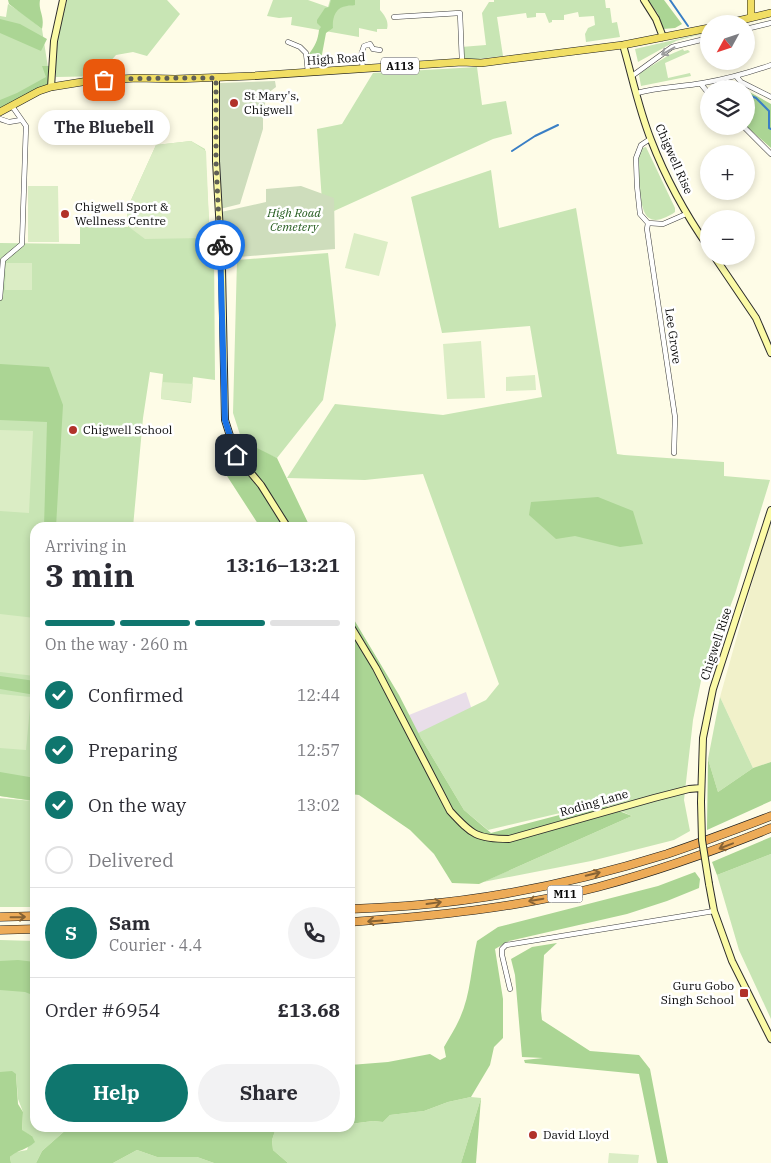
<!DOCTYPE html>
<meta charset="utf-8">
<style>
:root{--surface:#fff;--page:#f2f2f3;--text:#2b2b33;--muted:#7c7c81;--line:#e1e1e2;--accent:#0f766e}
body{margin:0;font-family:"IBM Plex Serif",serif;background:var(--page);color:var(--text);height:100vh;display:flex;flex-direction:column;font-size:19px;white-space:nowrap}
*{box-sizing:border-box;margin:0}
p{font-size:16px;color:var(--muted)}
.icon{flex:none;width:28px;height:28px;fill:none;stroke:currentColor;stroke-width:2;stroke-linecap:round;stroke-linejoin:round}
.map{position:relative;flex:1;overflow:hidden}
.panel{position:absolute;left:30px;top:522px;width:325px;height:610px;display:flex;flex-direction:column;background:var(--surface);border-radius:15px;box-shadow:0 2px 8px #0003}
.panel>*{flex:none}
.needle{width:32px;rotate:230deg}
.controls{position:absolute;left:700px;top:15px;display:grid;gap:10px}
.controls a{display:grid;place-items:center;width:55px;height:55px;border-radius:50%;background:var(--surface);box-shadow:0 2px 8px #0003;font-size:25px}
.pin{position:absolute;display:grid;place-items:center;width:42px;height:42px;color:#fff;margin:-21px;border-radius:10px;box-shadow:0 2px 8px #0006}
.courier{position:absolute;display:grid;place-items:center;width:50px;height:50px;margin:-25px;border:4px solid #1a73e8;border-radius:50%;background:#fff;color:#222;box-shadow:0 1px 6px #0007}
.bubble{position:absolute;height:35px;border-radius:18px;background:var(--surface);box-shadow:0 2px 8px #0003;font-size:16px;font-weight:800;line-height:35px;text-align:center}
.headline em{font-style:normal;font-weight:800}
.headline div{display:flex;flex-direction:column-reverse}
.headline{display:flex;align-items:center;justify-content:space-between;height:85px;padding:0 15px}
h1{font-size:32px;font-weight:800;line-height:38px}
.bar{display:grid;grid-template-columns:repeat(4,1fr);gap:8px 5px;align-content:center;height:60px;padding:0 15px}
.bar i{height:6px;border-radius:4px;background:var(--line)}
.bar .active{background:var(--accent)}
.bar p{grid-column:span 4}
.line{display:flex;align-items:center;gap:12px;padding:0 15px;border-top:1px solid var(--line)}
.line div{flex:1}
.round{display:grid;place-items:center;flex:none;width:52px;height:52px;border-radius:26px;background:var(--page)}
ol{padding:0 15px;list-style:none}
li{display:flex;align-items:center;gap:15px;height:55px}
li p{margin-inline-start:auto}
li .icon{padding:5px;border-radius:50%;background:var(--accent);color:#fff;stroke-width:4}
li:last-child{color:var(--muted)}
li i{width:28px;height:28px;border:2px solid var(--line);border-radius:50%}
.action{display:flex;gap:10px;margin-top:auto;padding:10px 15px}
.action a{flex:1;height:58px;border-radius:30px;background:var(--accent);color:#fff;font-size:20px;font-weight:800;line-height:58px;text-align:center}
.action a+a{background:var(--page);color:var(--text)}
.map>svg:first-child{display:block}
.industrial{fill:#e9dee9}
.farmland{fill:#f1f1ca}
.green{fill:#c8e5b4}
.forest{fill:#abd594}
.cemetery{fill:#ceddbc}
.pitch{fill:#dbedc5}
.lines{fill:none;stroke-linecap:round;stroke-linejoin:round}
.stream{stroke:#3a7fc5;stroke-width:2}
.street-casing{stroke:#3d3d3d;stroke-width:5.5}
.secondary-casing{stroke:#2c2c2c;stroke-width:8}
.primary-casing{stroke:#1b1b1b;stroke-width:8}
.highway-casing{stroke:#1b1b1b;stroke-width:9}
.street{stroke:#fff;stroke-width:4.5}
.secondary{stroke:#fbfaa6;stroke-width:6}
.primary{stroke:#f1de64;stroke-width:7}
.highway{stroke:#edab57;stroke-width:8}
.secondary-bridge-casing{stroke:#2c2c2c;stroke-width:8;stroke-linecap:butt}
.secondary-bridge{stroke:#fbfaa6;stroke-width:6}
.oneway{stroke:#9d9d9d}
.oneway2{stroke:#876334}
.done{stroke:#5f5f57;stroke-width:5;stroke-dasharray:0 9}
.route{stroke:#1a73e8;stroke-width:6}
.poi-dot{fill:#b1322a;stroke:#fff;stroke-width:2}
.labels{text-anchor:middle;stroke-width:5;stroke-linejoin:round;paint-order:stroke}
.shield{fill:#fff;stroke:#545454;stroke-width:1}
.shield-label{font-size:11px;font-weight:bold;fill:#0a0a0a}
.street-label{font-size:12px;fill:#0a0a0a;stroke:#fff}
.poi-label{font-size:12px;fill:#0a0a0a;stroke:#fff;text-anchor:start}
.park-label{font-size:12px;font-style:italic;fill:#255c1f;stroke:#fff}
</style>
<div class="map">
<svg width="771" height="1163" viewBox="0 0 771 1163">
<rect width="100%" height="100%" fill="#fefce7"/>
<!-- industrial -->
<path class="industrial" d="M466 692 473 713 418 733 409 715Z"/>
<!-- farmland -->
<path class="farmland" d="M771 515V762L753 768 720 697Z"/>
<!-- green -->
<path class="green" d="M67 0H167L180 14 147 56 133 52 116 55 109 63 108 76 56 77V43Z
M273 0H308L328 7 330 0H380V10C385 16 389 21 387 29H377V32L359 28V37L291 25 292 17 279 18 267 16Z
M494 0H605L606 8H610L612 23 617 22 620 37 586 42 585 34 588 28 595 25 594 16 579 17 578 12 564 15V20H552V22L549 23 545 13H536V17L527 18 526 13 497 17 503 56 462 61 461 47 486 45 482 13 489 2H494Z
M8 4 22 13 42 29 51 87 0 114V16L6 17Z
M709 32 676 41 638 62 635 49Z
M683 49 684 51 688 50 690 52 665 63 668 78 690 73 691 76 641 86 639 75 640 73 669 55Z
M477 67 482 105 506 101 512 134 493 139 323 216 317 129 342 124 373 73Z
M191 141 205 149 209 222 214 248 215 380 193 377 191 403 161 399 163 374 150 372 143 418 133 527 35 528V907H0V798L33 801 0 796V243L80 244V226L128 227 127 209 156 145Z
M646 147 675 208V212C668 217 656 223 649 218 639 212 637 171 638 159 639 156 641 152 642 148Z
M491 170 499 228 576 208 617 454 624 455 724 462V476L770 480 735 594 714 649 703 671 693 720 684 800 690 831 674 840 591 861 483 882 632 816 603 803 488 830 464 810 418 733 486 700 499 684 423 474 365 480 287 478 335 404 443 415 542 397 530 326 442 333 411 197Z
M328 253 336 325 323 400 277 458 243 444 233 413 237 260Z
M720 697 753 768 718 792 708 759Z
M771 854V1019L739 950 717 875Z
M0 940 35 941V1128H68L42 1151 36 1163H11L10 1157 16 1152 27 1150 32 1136 22 1131 23 1112 18 1099 16 1074H0Z
M471 1097 481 1098 461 1163H288L273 1150 272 1140 276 1128H350V1124L373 1121 383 1122 390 1115 424 1111 448 1102Z
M137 1150 157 1157H197L214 1163H113Z"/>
<!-- forest -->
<path class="forest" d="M8 0H40C38 11 45 15 42 29L9 4Z
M331 0H355V5C352 6 349 5 347 6 335 7 332 19 333 28L326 33 320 65 316 66C312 62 309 62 311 55L309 54C315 46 318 40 319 30L321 27 317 23V20L325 8 329 7Z
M648 0H664L682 24 675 28 663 29 658 14Z
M0 19 20 24 47 39 41 51 0 33Z
M42 66H52L51 87 0 113V100L17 93 46 77Z
M746 90 771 104V148L746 126Z
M0 364 49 367 63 405 56 527H44L47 422 0 420Z
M243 441 277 458 310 527H260L227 476Z
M598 497 633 511 643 544 620 547 575 536 556 539 529 515 531 502Z
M350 613 399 695 421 738 464 810 491 833 601 804 632 816 479 884 452 883 434 854 410 830 359 795 350 794Z
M0 676 35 681V695L0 689Z
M708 759 718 792 753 768 771 762V801L707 830Z
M0 772 35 778V801L0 796Z
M771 837V854L717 875 712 862Z
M695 872 700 879 699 888 667 901 627 914 509 941 495 949 503 999V1038L494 1047 490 1065 471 1097 448 1102 424 1111 390 1115 383 1122 373 1121 350 1124V1065L388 1062 430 1054 440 1060 446 1057 444 1047C449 1038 455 1029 459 1020 471 995 471 967 477 941L498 927 658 886Z
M557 943 544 955 541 1011 542 1020 590 1051 639 1055 650 1069 668 1163H657L639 1074 525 1063 524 1060 543 1058 522 1057 515 975 511 959 532 947Z
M18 960 35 962V996L25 992 0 990V961Z
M12 1071 16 1074 18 1104 23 1112 22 1130 32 1136 35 1142C25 1151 19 1149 10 1157L11 1163H0V1072Z
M481 1098 476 1163H461Z
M68 1128H276L272 1140 273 1150 288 1163H214L197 1157H157L137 1150 113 1163H36L42 1151Z"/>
<!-- cemetery -->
<path class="cemetery" d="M275 81 276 87 268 93 263 111V129L240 204 220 209 218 86 220 83Z
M301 186 334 198 335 249 227 258 221 212 266 202V189Z"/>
<!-- pitch -->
<path class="pitch" d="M191 141 206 151 209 222 202 238 145 239 129 227 127 209 156 145Z
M28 186H58L59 242H28Z
M354 233 388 242 379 276 345 268Z
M6 263H32V290H5Z
M481 341 485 398 447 399 443 344Z
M535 375 536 390 506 391V377Z
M162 382 193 384 191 402 161 399Z
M0 430 33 431 29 513 0 511Z
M0 614 35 618V676L0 672Z
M0 694 31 697 26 750 0 748Z
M609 1153 639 1155 638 1163H608Z"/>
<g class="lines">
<!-- stream -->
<path class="stream" d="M670 0 688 26
M722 87 731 89
M733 89H738
M746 94 756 98 769 111V128L771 129
M512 151 535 136 558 125"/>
<!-- street casing -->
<g class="street-casing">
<path id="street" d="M394 17 460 13 462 62
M746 29 771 23
M288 42 300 47 306 53 308 72
M363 68 361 55 364 46 370 44 373 49 380 50
M632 76 672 47 709 38
M736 76 741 82 771 97
M701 84 709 94
M637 93C659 87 680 87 703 83 726 79 748 73 771 65
M0 119 9 122 21 120
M743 126 771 154
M650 139 641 145 636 158 637 186 640 214 648 223 663 224 686 214
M648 223 647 229 675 417 674 453
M0 298 3 260 22 244 26 126 12 106
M510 989 502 955V949L506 945 714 911"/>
</g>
<!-- secondary casing -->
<g class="secondary-casing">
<path id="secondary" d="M644 0 656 19 663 37
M623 45C632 76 639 110 651 140 666 179 686 215 709 248
M216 78V161L222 268 225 420 236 455 261 485 288 528
M51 87 54 41 63 0
M714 256 756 318 771 353
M350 625 376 668 450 811C472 835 477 839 509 839L654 798 689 789 701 788
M701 802 703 738 713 689 771 510
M709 884 714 911 732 961 771 1039"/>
</g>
<!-- primary casing -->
<g class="primary-casing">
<path id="primary" d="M751 0V17
M725 24 771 13
M0 112 39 91 51 87 88 81 137 78 175 79 252 76 462 62 481 63 623 45 709 28"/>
</g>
<!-- highway casing -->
<g class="highway-casing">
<path id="highway" d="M350 909C373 908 396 907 418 905 502 898 587 879 667 854 702 842 737 829 771 816
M0 917 35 916
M350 922C433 916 517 908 598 887 657 871 714 851 771 828
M0 930 35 929"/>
</g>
<!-- street -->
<use href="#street" class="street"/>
<!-- secondary -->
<use href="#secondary" class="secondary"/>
<!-- primary -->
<use href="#primary" class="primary"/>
<!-- highway -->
<use href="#highway" class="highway"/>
<!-- secondary-bridge casing -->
<g class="secondary-bridge-casing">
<path id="secondary-bridge" d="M701 802 702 840 709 884"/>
</g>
<!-- secondary-bridge -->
<use href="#secondary-bridge" class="secondary-bridge"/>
</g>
<!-- one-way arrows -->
<defs><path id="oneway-shaft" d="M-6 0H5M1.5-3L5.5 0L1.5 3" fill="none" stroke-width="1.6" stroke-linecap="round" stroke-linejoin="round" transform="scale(1.25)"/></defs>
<use class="oneway" href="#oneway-shaft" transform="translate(668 51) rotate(150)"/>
<g class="oneway2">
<use href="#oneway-shaft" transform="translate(726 846) rotate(159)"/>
<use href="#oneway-shaft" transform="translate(593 874) rotate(-13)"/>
<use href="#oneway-shaft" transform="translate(536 900) rotate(170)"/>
<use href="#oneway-shaft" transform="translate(434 903) rotate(-8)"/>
<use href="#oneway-shaft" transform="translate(18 917) rotate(-1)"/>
<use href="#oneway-shaft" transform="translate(375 921) rotate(176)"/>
</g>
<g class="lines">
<!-- done -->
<path class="done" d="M104 80C141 78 178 78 216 78V161L220 245"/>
<!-- route -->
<path class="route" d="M220 245 225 420 236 455"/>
</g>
<!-- markers -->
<g class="poi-dot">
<circle cx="234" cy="103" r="5"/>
<circle cx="65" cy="214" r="5"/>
<circle cx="73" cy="430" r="5"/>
<rect x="739" y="988" width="10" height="10" rx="2.5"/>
<circle cx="533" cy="1135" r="5"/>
</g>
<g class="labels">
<!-- shield labels -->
<g class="shield">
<rect x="381" y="57.5" width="38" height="17" rx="4"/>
<rect x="547.5" y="885.5" width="35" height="17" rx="4"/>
</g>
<g class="shield-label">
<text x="400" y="70">A113</text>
<text x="565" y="898">M11</text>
</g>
<!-- street labels -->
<g class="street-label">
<text transform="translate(336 59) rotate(-4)" y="4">High Road</text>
<text transform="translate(674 159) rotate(66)" y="4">Chigwell Rise</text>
<text transform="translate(673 336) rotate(82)" y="4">Lee Grove</text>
<text transform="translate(716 644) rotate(-72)" y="4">Chigwell Rise</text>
<text transform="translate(594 803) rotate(-16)" y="4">Roding Lane</text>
</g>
<!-- poi labels -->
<g class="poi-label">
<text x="244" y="100">St Mary's,<tspan x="244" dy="14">Chigwell</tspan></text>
<text x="75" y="211">Chigwell Sport &amp;<tspan x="75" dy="14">Wellness Centre</tspan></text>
<text x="83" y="434">Chigwell School</text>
<text x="734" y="990" text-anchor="end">Guru Gobo<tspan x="734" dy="14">Singh School</tspan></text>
<text x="543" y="1139">David Lloyd</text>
</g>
<!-- park labels -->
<g class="park-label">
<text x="294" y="217">High Road<tspan x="294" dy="14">Cemetery</tspan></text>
</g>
</g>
</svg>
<div class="controls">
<a><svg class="needle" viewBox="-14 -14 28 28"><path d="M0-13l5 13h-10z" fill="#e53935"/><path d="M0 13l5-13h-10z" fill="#7c7c81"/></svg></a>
<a><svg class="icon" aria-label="layers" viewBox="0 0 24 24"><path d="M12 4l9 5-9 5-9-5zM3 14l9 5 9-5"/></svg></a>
<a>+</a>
<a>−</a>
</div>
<div class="pin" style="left:104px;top:80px;background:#ea580c"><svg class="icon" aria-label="bag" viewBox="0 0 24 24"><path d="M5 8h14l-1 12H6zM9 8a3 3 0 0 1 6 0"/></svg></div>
<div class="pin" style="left:236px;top:455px;background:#1f2937"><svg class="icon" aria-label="home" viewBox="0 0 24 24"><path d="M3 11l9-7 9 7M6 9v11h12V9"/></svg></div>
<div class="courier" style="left:220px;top:245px"><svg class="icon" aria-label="bike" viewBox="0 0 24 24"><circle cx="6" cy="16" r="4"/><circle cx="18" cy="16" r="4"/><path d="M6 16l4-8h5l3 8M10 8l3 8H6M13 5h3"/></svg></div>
<div class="bubble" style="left:38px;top:110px;width:132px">The Bluebell</div>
<section class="panel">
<div class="headline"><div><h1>3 min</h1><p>Arriving in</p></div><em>13:16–13:21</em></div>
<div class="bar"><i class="active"></i><i class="active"></i><i class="active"></i><i></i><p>On the way · 260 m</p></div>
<ol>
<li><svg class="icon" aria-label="check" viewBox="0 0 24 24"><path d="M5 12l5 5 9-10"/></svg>Confirmed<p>12:44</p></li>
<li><svg class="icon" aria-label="check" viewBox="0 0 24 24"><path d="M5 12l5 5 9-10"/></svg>Preparing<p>12:57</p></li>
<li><svg class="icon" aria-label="check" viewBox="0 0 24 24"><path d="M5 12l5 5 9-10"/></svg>On the way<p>13:02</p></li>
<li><i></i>Delivered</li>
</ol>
<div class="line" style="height:90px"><b class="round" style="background:var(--accent);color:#fff">S</b><div><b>Sam</b><p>Courier · 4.4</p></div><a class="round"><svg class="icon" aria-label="phone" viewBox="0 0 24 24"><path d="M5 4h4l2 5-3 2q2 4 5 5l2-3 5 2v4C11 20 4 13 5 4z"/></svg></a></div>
<div class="line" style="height:65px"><div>Order #6954</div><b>£13.68</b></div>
<div class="action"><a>Help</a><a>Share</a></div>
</section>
</div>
